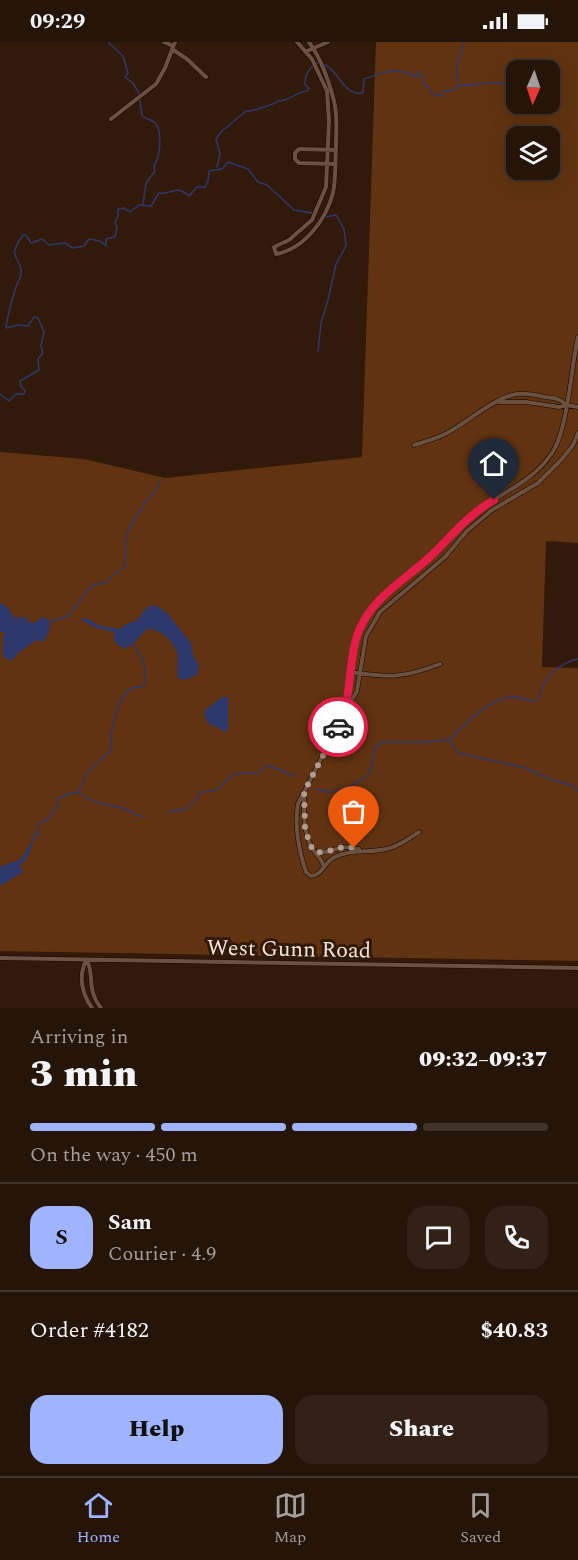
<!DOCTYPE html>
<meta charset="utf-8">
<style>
:root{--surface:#251408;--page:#312116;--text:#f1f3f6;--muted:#a39e9c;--line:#423329;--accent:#a0b3fd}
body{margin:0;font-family:Spectral,serif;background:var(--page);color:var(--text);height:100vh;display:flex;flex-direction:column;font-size:22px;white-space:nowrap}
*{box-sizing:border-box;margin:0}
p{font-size:20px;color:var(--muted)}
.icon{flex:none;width:33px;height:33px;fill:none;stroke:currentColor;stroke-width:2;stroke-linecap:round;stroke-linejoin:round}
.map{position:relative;height:966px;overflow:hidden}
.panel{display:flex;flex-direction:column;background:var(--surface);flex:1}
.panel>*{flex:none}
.needle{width:39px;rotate:183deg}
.buttons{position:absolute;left:506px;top:18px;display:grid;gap:12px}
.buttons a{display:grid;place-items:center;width:54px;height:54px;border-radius:12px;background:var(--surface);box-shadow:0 6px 24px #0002,0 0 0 2px var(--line);font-size:30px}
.pin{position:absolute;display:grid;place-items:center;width:51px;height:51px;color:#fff;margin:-62px -26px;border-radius:50% 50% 50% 0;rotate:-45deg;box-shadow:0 0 6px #0007}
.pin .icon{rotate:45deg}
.courier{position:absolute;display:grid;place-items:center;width:60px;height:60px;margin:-30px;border:4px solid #e11d48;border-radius:50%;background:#fff;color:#222;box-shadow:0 2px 8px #0007}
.headline em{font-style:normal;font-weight:800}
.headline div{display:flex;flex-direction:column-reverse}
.headline{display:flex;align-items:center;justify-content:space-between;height:102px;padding:0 30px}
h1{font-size:39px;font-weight:800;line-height:45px}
.bar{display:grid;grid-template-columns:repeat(4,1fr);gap:9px 6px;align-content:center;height:72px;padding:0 30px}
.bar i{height:8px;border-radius:4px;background:var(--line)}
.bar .current{background:var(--accent)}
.bar p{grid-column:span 4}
.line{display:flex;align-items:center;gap:15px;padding:0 30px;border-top:2px solid var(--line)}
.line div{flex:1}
.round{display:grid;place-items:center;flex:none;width:63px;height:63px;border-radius:18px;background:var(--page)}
.action{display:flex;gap:12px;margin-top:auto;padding:12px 30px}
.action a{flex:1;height:69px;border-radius:18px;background:var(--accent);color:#111;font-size:24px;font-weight:800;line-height:69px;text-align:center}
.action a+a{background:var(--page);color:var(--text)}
.status{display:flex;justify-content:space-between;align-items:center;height:42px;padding:0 30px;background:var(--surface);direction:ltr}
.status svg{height:16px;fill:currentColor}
.tabs{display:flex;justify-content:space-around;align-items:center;height:84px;border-top:2px solid var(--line);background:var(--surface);font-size:16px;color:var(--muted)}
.tabs a{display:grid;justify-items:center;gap:3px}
.tabs .current{color:var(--accent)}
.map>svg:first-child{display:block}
.green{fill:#613310;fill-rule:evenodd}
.water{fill:#2e386b}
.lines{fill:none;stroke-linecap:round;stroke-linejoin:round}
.stream{stroke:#2e386b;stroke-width:1.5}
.minor-casing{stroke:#180500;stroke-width:5}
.minor{stroke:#6b513f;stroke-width:4}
.done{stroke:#af9d91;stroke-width:6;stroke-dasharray:0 10.8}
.route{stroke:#e11d48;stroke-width:8}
.labels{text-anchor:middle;stroke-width:6;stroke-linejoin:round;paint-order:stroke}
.street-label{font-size:22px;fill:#f3e3d9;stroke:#311a0a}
</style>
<div class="status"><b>09:29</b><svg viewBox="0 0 49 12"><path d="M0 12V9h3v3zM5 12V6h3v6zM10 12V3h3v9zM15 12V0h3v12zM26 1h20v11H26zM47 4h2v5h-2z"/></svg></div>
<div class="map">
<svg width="578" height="966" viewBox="0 0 578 966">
<rect width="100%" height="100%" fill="#311a0a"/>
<!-- green -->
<path class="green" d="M376 0H578V501L546 499 542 625 578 626V919L0 909V410L84 417 165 436 362 415ZM516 28H549V62H516ZM516 94H549V128H516Z"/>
<!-- water -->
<path class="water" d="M0 560 9 567 15 576 25 575 29 580 34 581 43 575 49 578C51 586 48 594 43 600L36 598 17 612 12 619 3 615C2 607 3 598 4 590H0Z
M152 563 159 565 167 571 191 601 193 613 199 624 197 633 185 638 178 636C176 628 179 619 177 611 174 599 159 586 147 587L133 602 124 607 114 599V590L96 586 80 577 85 576 101 584 120 587 128 581 136 579 146 566Z
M222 655H228V687L224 691 220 686C210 685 203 679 205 668Z
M36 791H39L43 798 38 792 34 794C32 806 29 815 20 824L23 830 0 844V825L21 817 28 805 32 802 33 795Z"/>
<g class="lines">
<!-- stream -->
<path class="stream" d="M108 0 123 14 128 31 125 35 133 41 140 53
M460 43C475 45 489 38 503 42
M140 58 142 74C146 77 152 78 155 81 163 89 160 115 154 124L155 129 146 141 143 162
M217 125 220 112 216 97 222 89 246 69C251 70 275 62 278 59 290 59 296 50 307 49L309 46 305 43C304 33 309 26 317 21 338 21 341 55 363 51L364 37C387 30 394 23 417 36L416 31 418 30 423 34 424 42 429 46 431 51 441 54 445 49H451L458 45 457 24 464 0
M318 309 321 281 328 258 336 222 346 204 344 187 336 173 325 175
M0 352 9 359 16 352H24L25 348 21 345 20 339 39 328 38 317 43 311 41 304 44 290 38 276 34 275 28 284 17 283 7 286 6 285C8 272 11 261 15 248 16 242 21 237 21 231 21 211 5 219 23 193H26L31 201 42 197 49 203 65 201 73 206 84 204 89 197 100 199 106 204V197L115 195 117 186 115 180 118 174V167L124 166 130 170 139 163 151 164 159 151C173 153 176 142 189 154L197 145H205L208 139 209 129 222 127 228 120 248 127 258 140 267 143 294 168 312 171
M50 580 68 574 92 543 107 540 113 533 125 525 126 492 143 463 156 448 160 439
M449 698 458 711 526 726 549 737 574 744 578 749
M317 747C321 748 326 750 331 750 339 750 367 737 370 730 375 718 369 707 382 700H428L451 697C466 681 489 655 514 655 523 655 528 661 537 658 541 652 542 646 545 640 552 629 566 619 578 617
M78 750 88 730 111 708C110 692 115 657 131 647 134 645 141 645 144 644 148 627 143 616 133 602
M169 771 175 768H185L197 757 198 752C204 748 211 750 216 748 222 745 226 738 231 735 239 729 249 732 259 731L266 724H270L295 734
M30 805 40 781 48 777 57 764 58 757 68 752 78 750C90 760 107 763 122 766 129 768 136 773 144 775"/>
<!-- minor casing -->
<g class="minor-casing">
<path id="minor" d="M164 0 173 4
M297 0 312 17 327 49 329 79 326 145 312 178 289 198 274 205 276 212C304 207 326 178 333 151 336 137 335 120 336 105 336 90 338 74 334 59 329 39 321 17 309 0
M172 7 187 17 206 35
M307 9 328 0
M111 77 156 42 165 26 175 0
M335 122 299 121 295 117V111L299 107 336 108
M578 295C571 326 568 387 552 411 534 438 506 449 480 466 461 479 448 499 431 514 415 528 397 540 381 555 350 583 351 631 345 670L357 649 366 594 380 570 445 515 467 489 492 468 538 441 562 417 573 403 578 391
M566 363 578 365
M414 403C424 400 435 397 445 392 465 382 495 355 517 352 526 351 536 353 545 355 553 356 560 356 566 363L559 365 526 360H499
M351 630C390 636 403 636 440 622
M345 670 298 762C294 783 299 810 306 830L311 834C323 833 324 820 335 815 351 807 369 811 386 807 398 805 408 797 419 790
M304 751C304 769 303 788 311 804 315 812 322 816 324 825
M315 811C334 812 336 801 359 807
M0 916 578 926
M87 918C95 936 86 947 101 966
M86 919C78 934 82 952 92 966"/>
</g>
<!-- minor -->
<use href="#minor" class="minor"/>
</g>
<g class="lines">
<!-- done -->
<path class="done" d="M338 685 304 750 305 786 310 803 315 810C330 812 340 802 354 806"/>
<!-- route -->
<path class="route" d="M338 685C353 656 347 621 358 591 372 554 406 538 433 512 453 492 469 472 494 458"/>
</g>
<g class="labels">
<!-- street labels -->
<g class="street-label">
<text transform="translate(289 906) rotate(1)" y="8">West Gunn Road</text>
</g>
</g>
</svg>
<div class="buttons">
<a><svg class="needle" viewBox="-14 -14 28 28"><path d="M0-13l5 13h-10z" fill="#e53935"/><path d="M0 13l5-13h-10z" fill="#a39e9c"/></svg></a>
<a><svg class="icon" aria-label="layers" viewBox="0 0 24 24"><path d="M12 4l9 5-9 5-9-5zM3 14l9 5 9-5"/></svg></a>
</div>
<div class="pin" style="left:354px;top:806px;background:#ea580c"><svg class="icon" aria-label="bag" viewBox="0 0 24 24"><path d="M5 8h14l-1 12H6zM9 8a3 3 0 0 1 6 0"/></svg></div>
<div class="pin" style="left:494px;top:458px;background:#1f2937"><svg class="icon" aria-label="home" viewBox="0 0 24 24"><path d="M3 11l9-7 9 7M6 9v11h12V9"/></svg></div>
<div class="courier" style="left:338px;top:685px"><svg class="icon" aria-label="car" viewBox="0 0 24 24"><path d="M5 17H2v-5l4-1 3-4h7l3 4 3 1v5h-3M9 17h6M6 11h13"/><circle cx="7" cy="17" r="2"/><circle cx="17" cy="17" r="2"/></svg></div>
</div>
<section class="panel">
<div class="headline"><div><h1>3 min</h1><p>Arriving in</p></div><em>09:32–09:37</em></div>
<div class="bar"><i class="current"></i><i class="current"></i><i class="current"></i><i></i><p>On the way · 450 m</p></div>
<div class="line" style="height:108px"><b class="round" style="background:var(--accent);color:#111">S</b><div><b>Sam</b><p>Courier · 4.9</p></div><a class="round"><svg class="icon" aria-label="chat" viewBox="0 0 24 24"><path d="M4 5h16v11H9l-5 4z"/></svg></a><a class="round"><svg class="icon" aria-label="phone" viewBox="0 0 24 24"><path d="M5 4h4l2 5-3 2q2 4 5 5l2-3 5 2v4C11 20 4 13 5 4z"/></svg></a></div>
<div class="line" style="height:78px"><div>Order #4182</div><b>$40.83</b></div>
<div class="action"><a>Help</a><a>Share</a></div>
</section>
<nav class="tabs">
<a class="current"><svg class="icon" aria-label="home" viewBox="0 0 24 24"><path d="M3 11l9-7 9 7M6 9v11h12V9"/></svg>Home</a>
<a><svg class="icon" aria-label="map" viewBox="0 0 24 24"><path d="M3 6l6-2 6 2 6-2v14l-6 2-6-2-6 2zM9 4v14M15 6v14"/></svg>Map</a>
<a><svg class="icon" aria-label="saved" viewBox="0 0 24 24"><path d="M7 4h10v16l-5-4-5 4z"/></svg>Saved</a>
</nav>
